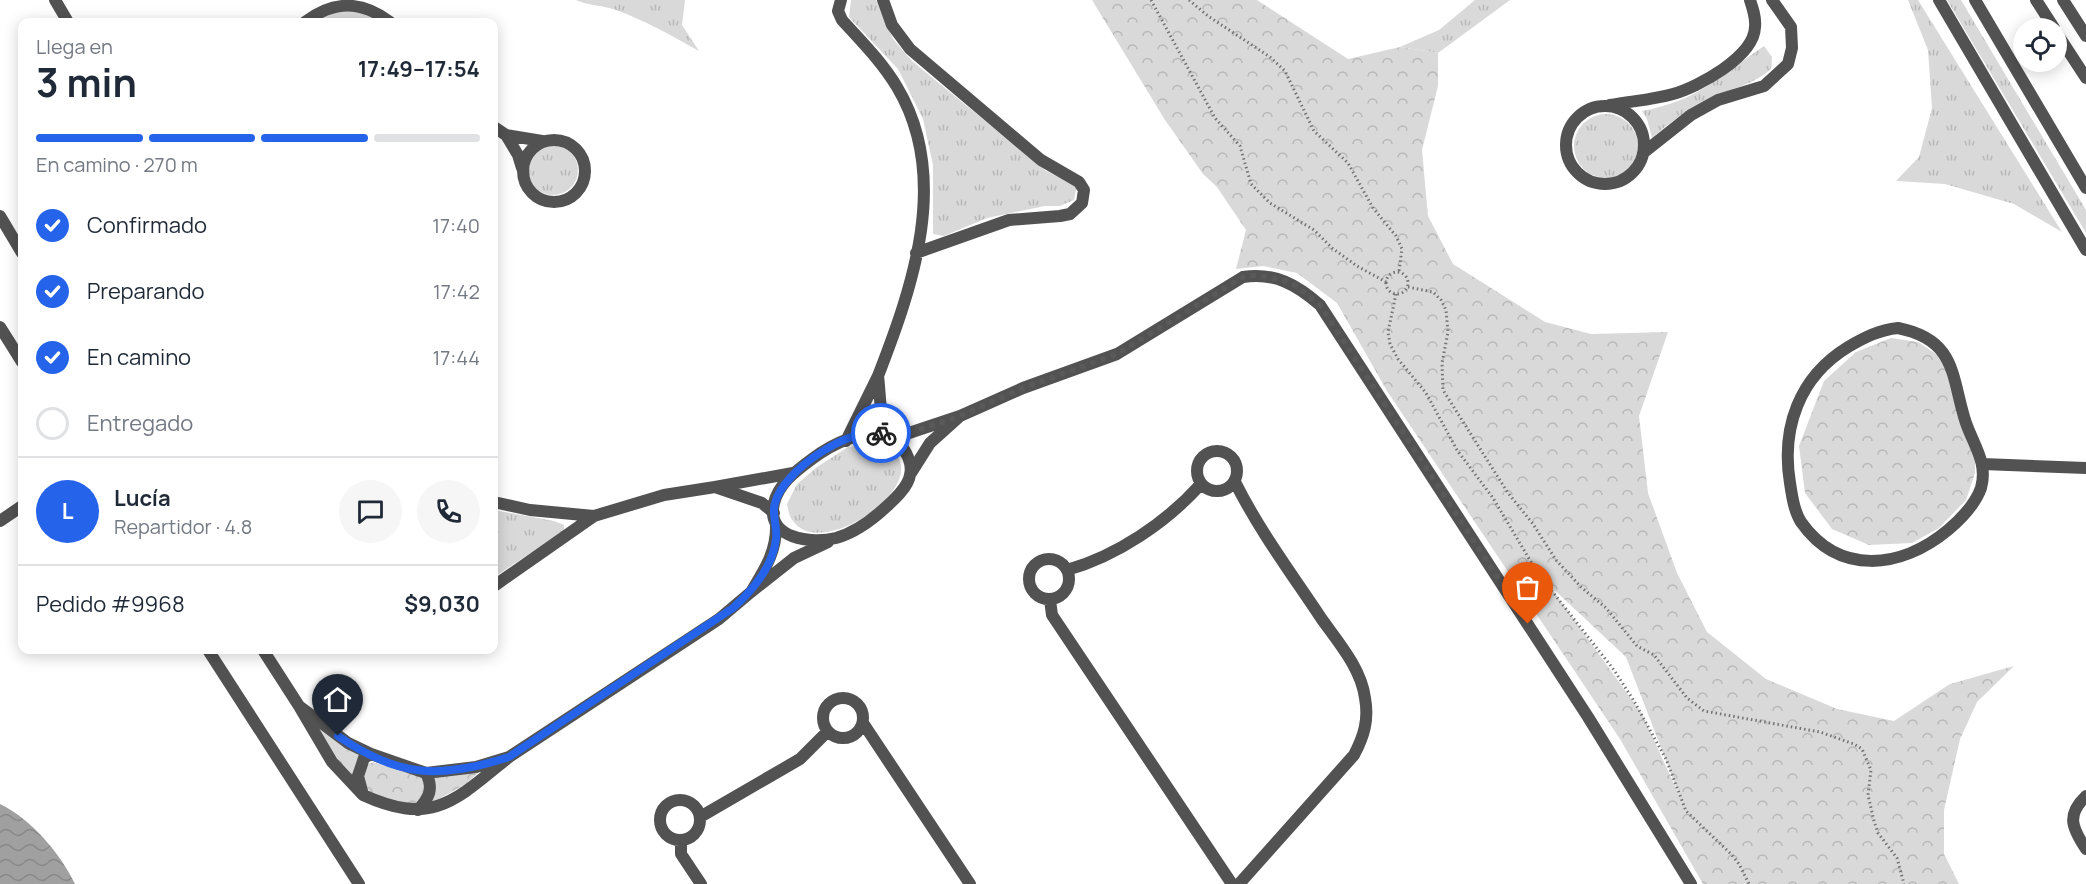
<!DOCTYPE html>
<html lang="es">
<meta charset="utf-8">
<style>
:root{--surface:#fff;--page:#f6f6f7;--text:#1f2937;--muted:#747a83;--line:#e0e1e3;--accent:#2563eb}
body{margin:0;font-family:Manrope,sans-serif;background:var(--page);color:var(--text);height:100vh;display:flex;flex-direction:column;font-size:22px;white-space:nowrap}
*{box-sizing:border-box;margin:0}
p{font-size:20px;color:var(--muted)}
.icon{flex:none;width:33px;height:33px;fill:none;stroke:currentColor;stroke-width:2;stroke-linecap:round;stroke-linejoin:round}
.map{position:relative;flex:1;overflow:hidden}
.panel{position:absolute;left:18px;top:18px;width:480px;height:636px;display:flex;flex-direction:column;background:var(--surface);border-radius:12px;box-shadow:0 3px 15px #0003}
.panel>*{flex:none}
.buttons{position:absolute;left:2013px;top:18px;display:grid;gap:12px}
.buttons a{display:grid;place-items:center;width:54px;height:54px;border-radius:50%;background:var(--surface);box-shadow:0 3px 15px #0003;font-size:30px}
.pin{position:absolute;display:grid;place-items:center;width:51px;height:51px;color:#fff;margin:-62px -26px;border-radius:50% 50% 50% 0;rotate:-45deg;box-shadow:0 0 6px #0007}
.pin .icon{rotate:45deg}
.courier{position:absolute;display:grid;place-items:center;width:60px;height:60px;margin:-30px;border:4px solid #2563eb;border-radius:50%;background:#fff;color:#222;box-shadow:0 2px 8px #0007}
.head em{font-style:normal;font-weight:700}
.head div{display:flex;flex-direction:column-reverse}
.head{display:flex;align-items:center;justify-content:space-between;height:102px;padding:0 18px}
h1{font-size:39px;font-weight:700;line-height:45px}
.bar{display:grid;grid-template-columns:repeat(4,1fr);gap:9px 6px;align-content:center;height:72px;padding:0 18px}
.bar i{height:8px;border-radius:4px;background:var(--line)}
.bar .selected{background:var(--accent)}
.bar p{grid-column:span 4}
.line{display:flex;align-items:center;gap:15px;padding:0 18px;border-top:2px solid var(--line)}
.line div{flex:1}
.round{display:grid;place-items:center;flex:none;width:63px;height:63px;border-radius:32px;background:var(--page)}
ol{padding:0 18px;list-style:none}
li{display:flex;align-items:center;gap:18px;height:66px}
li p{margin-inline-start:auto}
li .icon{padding:6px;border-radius:50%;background:var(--accent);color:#fff;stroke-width:4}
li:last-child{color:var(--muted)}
li i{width:33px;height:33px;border:3px solid var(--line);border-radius:50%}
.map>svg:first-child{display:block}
.grass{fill:url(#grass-tufts)}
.park{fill:url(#park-crowns);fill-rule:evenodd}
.water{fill:url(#water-waves)}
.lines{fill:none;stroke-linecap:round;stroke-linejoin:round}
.path{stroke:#747474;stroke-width:3;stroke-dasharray:1.5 3;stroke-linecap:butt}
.street{stroke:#525252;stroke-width:12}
.done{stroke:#595959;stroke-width:6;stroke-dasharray:0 10.8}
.route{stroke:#2563eb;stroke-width:8}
</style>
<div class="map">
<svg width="2086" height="884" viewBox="0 0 2086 884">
<defs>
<pattern id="grass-tufts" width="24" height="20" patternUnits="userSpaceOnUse" patternTransform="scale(1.5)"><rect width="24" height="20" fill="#d9d9d9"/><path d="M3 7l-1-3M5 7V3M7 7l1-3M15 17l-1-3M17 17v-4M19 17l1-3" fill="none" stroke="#b8b8b8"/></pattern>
<pattern id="park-crowns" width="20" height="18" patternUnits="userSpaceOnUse" patternTransform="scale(1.5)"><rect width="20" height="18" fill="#d9d9d9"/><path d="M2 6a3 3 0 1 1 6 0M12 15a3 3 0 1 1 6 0" fill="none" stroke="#b8b8b8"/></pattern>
<pattern id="water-waves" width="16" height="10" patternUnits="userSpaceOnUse" patternTransform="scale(1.5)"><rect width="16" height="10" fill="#a0a0a0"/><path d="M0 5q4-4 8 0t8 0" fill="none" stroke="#888"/></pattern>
</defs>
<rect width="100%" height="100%" fill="#fff"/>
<!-- grass -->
<path class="grass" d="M576 0H685L682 25 699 51C672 36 646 21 616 10 603 5 589 6 576 0Z
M851 0H876L893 39 912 61 1046 171 1077 186 1074 200 1060 206H1045L987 218 944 236 933 234V165L923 119 898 69 849 17Z
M1475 0H1510L1438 53 1400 47 1439 30Z
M1908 0H1918L2062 232 2014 204 1945 184 1896 181 1919 157 1932 108 1928 50Z
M1947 0H1961L2086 210V233Z
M342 9 358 10 381 22H317L325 15Z
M1764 46 1772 57 1771 69C1755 84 1731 89 1711 98 1691 109 1669 122 1652 138L1647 119 1642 111C1698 101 1720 76 1764 46Z
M1574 146a32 32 0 1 1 64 0a32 32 0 1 1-64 0Z
M528 170a25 25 0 1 1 50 0a25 25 0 1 1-50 0Z
M878 444C886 448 896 452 900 461 913 499 818 558 793 521 789 517 788 509 787 504L797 484 817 467 848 447Z
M494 510 554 521 564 525V531L494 577Z"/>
<!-- park -->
<path class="park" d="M1092 0H1257L1348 59 1400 47 1438 53V86L1422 150 1428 216 1453 264 1545 322 1591 334 1668 332 1639 416 1648 493 1677 573 1707 632 1766 679 1837 709 1894 721 1950 684 2014 666 1977 702 1960 739 1944 810V854L1959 884H1703L1620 739 1387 391 1337 303 1297 273 1263 266 1236 269 1246 230 1217 187 1203 174 1165 120ZM1549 585 1626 657 1680 797 1642 714Z
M1891 338 1918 342 1951 364 1975 456V473L1966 500 1939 528 1912 543 1869 545 1832 529 1805 493 1799 446 1824 381 1856 352Z
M316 725 362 756 355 780 339 763Z
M373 762 422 776 426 791 418 804 395 803 366 790 363 783 366 765Z
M482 769 466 784 433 802 434 778Z"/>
<!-- water -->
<path class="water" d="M0 804C31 819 60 853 75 884H0Z"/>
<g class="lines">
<!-- path -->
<path class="path" d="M1151 0 1215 118 1240 146 1251 184 1270 203 1314 230 1332 248 1357 266 1386 282
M1189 0 1208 16 1270 57 1285 71 1314 131 1348 163 1373 208 1396 236 1402 249 1399 271
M1386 283a11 11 0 1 1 22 0a11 11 0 1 1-22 0Z
M1408 287 1433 292 1441 300 1446 310 1448 332 1442 363 1443 390 1508 493 1533 524 1556 560 1581 587 1606 608 1637 646 1654 655 1687 698 1704 711 1820 732 1854 744 1862 749 1871 770 1868 795 1874 821 1878 833 1897 858 1904 884
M1396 294 1388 332 1390 344 1398 359 1426 393 1457 450 1493 498 1537 572 1614 670 1634 701 1666 759 1686 811 1731 854 1739 864 1749 884"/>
<!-- street -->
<path class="street" d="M55 0 68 22
M841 0 838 11 842 20C862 42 882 62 897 87 951 177 913 286 878 376
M883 0 892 25 910 49 1041 160 1079 182 1084 190 1082 203 1070 214 1060 216 1009 220 916 253
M1939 0 2086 250
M1975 0 2086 188
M2036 0 2054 28
M2063 0 2086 36
M305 22C334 0 361 0 390 22
M2056 32 2086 78
M1610 105C1631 101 1652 100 1673 94 1698 87 1754 57 1755 27 1756 18 1753 9 1750 0
M1566 145a39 39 0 1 1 78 0a39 39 0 1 1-78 0Z
M494 127 506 135
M523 171a31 31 0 1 1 62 0a31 31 0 1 1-62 0Z
M1643 153 1691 115 1718 100 1764 86 1788 64 1792 48 1791 27 1772 0
M522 168 518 155 506 135 542 141
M0 216 22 253
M0 327 22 362
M1898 328C1958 340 1951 378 1966 423 1974 446 1988 463 1981 488 1975 505 1961 519 1948 530 1901 569 1839 576 1801 522 1794 511 1792 496 1790 483 1781 428 1799 377 1848 347 1865 337 1879 330 1898 328Z
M960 416 1023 388 1117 354 1243 277C1275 272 1297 285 1320 305L1588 717 1691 884
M894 438 960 416 930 443 911 473
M846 441 878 376C880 389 880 424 887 434 889 437 895 439 898 442 906 450 913 464 910 475 908 487 895 499 886 507 872 520 854 533 836 538 812 544 765 539 774 503 779 483 796 471 812 459 832 444 862 429 887 435
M1197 471a20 20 0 1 1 40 0a20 20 0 1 1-40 0Z
M1983 464 2086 468
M1235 482C1259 530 1291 573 1321 618 1338 642 1361 668 1365 698 1369 720 1364 736 1354 755L1239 884
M494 502 530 510 594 516
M774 513 762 503 715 487 793 473
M0 521 22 506
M776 524C777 551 765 569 751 592L794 558 828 542
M1029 579a20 20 0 1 1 40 0a20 20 0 1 1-40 0Z
M1067 570C1117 556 1167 522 1201 484
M494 586 594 516 664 495 715 487
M1050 600 1052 615 1232 884
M208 650 359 884
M263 650 299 706
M823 718a20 20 0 1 1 40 0a20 20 0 1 1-40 0Z
M863 723 970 884
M509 757 719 619 751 592
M362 794 332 762 299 706 348 743 371 754
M2086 796C2066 815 2072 828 2086 849
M660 820a20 20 0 1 1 40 0a20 20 0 1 1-40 0Z
M418 810C429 798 434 789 426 773L371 754 364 758 358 776 363 795C433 827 456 800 509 757L476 767 426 773
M700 817 800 759 827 732
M681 840V854L701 884"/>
</g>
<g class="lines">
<!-- done -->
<path class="done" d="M881 433 894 438 960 416 1023 388 1117 354 1243 277 1256 275 1291 282 1320 305 1528 624"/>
<!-- route -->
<path class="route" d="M338 736C399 778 440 779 509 757L733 608C752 591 773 566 776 539 778 527 771 514 775 503 783 471 848 427 881 433"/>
</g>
</svg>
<div class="buttons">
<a><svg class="icon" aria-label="locate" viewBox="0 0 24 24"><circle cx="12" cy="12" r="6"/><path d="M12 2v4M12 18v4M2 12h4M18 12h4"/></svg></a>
</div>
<div class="pin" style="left:1528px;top:624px;background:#ea580c"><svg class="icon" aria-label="bag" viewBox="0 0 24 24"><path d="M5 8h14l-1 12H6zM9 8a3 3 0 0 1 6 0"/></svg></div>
<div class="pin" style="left:338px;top:736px;background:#1f2937"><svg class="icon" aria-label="home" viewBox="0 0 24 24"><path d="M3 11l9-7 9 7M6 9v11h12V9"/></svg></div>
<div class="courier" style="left:881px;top:433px"><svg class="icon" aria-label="bike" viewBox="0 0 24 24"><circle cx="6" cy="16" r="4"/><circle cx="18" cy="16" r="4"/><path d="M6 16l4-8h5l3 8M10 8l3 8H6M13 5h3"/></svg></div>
<section class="panel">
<div class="head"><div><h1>3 min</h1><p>Llega en</p></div><em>17:49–17:54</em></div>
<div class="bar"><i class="selected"></i><i class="selected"></i><i class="selected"></i><i></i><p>En camino · 270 m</p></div>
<ol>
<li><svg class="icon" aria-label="check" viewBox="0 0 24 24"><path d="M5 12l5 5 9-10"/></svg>Confirmado<p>17:40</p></li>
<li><svg class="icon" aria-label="check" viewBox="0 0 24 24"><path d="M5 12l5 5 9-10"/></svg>Preparando<p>17:42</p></li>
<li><svg class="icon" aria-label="check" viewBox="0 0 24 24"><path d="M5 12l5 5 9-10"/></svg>En camino<p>17:44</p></li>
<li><i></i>Entregado</li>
</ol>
<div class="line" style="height:108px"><b class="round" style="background:var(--accent);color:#fff">L</b><div><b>Lucía</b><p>Repartidor · 4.8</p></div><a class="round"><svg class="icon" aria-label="chat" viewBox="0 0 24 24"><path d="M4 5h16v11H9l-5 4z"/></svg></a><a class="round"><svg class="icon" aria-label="phone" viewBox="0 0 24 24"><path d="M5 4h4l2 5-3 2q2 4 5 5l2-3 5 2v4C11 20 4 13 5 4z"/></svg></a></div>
<div class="line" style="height:78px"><div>Pedido #9968</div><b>$9,030</b></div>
</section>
</div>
